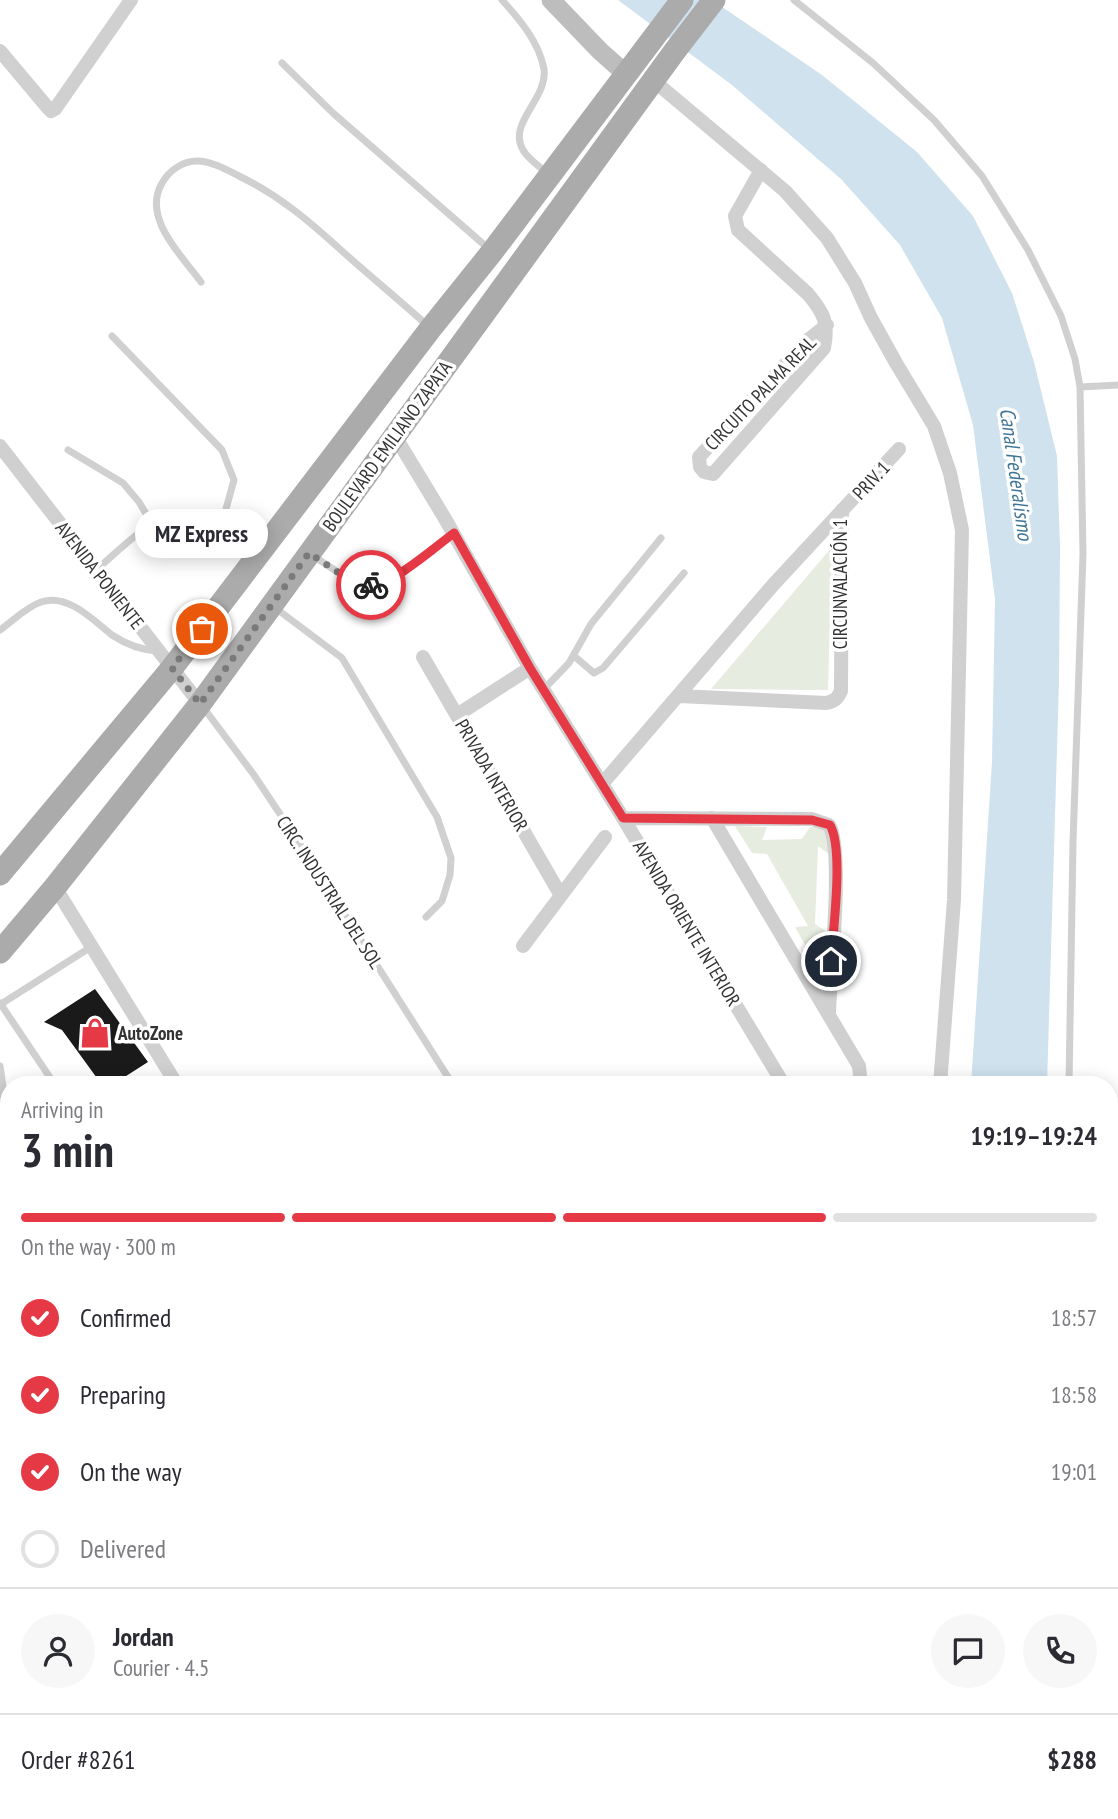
<!DOCTYPE html>
<meta charset="utf-8">
<style>
:root{--surface:#fff;--page:#f7f7f7;--text:#2b2b33;--muted:#7c7c81;--line:#e1e1e2;--accent:#e63946}
body{margin:0;font-family:"PT Sans Narrow",sans-serif;background:var(--page);color:var(--text);height:100vh;display:flex;flex-direction:column;font-size:26px;white-space:nowrap}
*{box-sizing:border-box;margin:0}
p{font-size:23px;color:var(--muted)}
.icon{flex:none;width:38px;height:38px;fill:none;stroke:currentColor;stroke-width:2;stroke-linecap:round;stroke-linejoin:round}
.map{position:relative;flex:1;overflow:hidden}
.details{position:absolute;left:0px;top:1076px;width:1118px;height:744px;display:flex;flex-direction:column;background:var(--surface);border-radius:28px 28px 0 0;box-shadow:0 4px 18px #0003}
.details>*{flex:none}
.pin{position:absolute;display:grid;place-items:center;width:60px;height:60px;color:#fff;margin:-30px;border:4px solid #fff;border-radius:50%;box-shadow:0 2px 7px #0007}
.courier{position:absolute;display:grid;place-items:center;width:70px;height:70px;margin:-35px;border:5px solid #e63946;border-radius:50%;background:#fff;color:#222;box-shadow:0 2px 9px #0007}
.bubble{position:absolute;height:49px;border-radius:24px;background:var(--surface);box-shadow:0 4px 18px #0003;font-size:23px;font-weight:800;line-height:49px;text-align:center}
.head em{font-style:normal;font-weight:800}
.head div{display:flex;flex-direction:column-reverse}
.head{display:flex;align-items:center;justify-content:space-between;height:119px;padding:0 21px}
h1{font-size:46px;font-weight:800;line-height:52px}
.bar{display:grid;grid-template-columns:repeat(4,1fr);gap:10px 7px;align-content:center;height:84px;padding:0 21px}
.bar i{height:9px;border-radius:5px;background:var(--line)}
.bar .active{background:var(--accent)}
.bar p{grid-column:span 4}
.line{display:flex;align-items:center;gap:18px;padding:0 21px;border-top:2px solid var(--line)}
.line div{flex:1}
.round{display:grid;place-items:center;flex:none;width:74px;height:74px;border-radius:37px;background:var(--page)}
ol{padding:0 21px;list-style:none}
li{display:flex;align-items:center;gap:21px;height:77px}
li p{margin-inline-start:auto}
li .icon{padding:7px;border-radius:50%;background:var(--accent);color:#fff;stroke-width:4}
li:last-child{color:var(--muted)}
li i{width:38px;height:38px;border:4px solid var(--line);border-radius:50%}
.map>svg:first-child{display:block}
.green{fill:#e6ecdf}
.water{fill:#cfe2ee}
.building{fill:#1a1a1a}
.lines{fill:none;stroke-linecap:round;stroke-linejoin:round}
.service{stroke:#d0d0d0;stroke-width:7}
.minor{stroke:#d0d0d0;stroke-width:14}
.secondary{stroke:#bdbdbd;stroke-width:19}
.primary{stroke:#ababab;stroke-width:23}
.done{stroke:#7a7a7a;stroke-width:7;stroke-dasharray:0 12.6}
.route{stroke:#e63946;stroke-width:9}
.labels{text-anchor:middle;stroke-width:7;stroke-linejoin:round;paint-order:stroke}
.street-label{font-size:19px;fill:#333;stroke:#fff}
.poi-label{font-size:19px;font-weight:bold;fill:#333;stroke:#fff;text-anchor:start}
.water-label{font-size:21px;font-style:italic;fill:#3f7597;stroke:#fff}
</style>
<div class="map">
<svg width="1118" height="1819" viewBox="0 0 1118 1819">
<rect width="100%" height="100%" fill="#fff"/>
<!-- green -->
<path class="green" d="M832 547 828 690 711 689Z
M735 826 767 827 762 840 802 839 810 827H829V854L818 846 815 924 827 932 828 958 822 962 813 959 795 927 808 926 767 854 752 853Z"/>
<!-- water -->
<path class="water" d="M618 0H712L822 75 917 152 973 216 1012 293 1034 362 1057 456 1060 547 1059 681 1047 1085H971L992 762 995 599 973 425 942 318 900 245 841 179 732 85Z
M952 1811H1024V1819H952Z"/>
<!-- building -->
<path class="building" d="M95 989 148 1062 112 1085H102L62 1030 44 1022Z"/>
<g class="lines">
<!-- service -->
<path class="service" d="M502 0C520 20 539 42 544 69 548 99 507 123 523 150 528 159 539 166 547 173
M794 0 873 63 934 120 982 176 1028 250 1061 316 1075 359 1080 387 1083 554 1073 842 1069 1085
M282 63 333 113 489 249
M201 282C182 256 143 219 161 185 168 171 183 160 199 161 213 162 227 170 239 176 280 196 309 221 342 251 370 276 399 300 427 325
M112 336 222 450 234 480 221 527
M1080 387 1118 385
M68 450 123 483 139 502 152 524
M312 555 354 583 376 586 398 574 454 533
M96 570C113 556 133 535 152 524 189 503 228 531 260 548
M274 607 342 658 437 817 451 858 450 875 442 901 426 917
M0 630C13 621 26 607 41 602 68 593 93 620 112 635 127 645 141 650 158 651
M574 656 594 673 603 668 684 573
M544 689 569 663 591 624 661 538
M203 707 254 775 298 841 453 1085
M0 1003 55 1085
M1 1004 91 947
M0 1066 3 1087 0 1104
M0 1223 9 1217
M0 1306 9 1317
M818 1811 823 1819
M1053 1819V1811"/>
<!-- minor -->
<path class="minor" d="M0 51 48 108 51 111 55 109 131 0
M654 81 785 191 827 238 855 283 871 318 896 363 934 426 950 473 962 530 954 900 940 1085
M761 170 735 216 738 230 808 294C824 313 829 323 824 348L713 474 704 472 700 467 699 457 808 340 827 325
M395 436 444 517 530 668 623 818 784 1085
M0 446 200 704
M423 657 560 894
M679 696 826 703C835 701 837 699 841 691L842 510
M457 715 530 668
M602 784 773 585 899 449
M623 818 812 819 829 825C844 849 830 977 829 1012
M712 818 859 1066 861 1085
M55 887 177 1085
M523 946 605 837
M635 1811 640 1819
M894 1819V1811"/>
<!-- secondary -->
<path class="secondary" d="M551 0 600 51 627 75"/>
<!-- primary -->
<path class="primary" d="M0 874 172 668 431 328 492 252 682 0
M0 952 55 887 200 704 674 52 714 0
M0 1806 10 1819"/>
</g>
<g class="lines">
<!-- done -->
<path class="done" d="M202 629 172 668 200 704 309 553 354 583 371 585"/>
<!-- route -->
<path class="route" d="M371 585C394 584 435 547 454 533L530 668 623 818 812 820 830 825C844 849 833 931 831 961"/>
</g>
<!-- icons -->
<defs>
<g id="shop-bare" transform="scale(2.415)"><path d="M-5-2.5h2.3a2.7 3.5 0 0 1 5.4 0H5L5.5 6h-11ZM-1.5-2.5h3a1.5 2.3 0 0 0-3 0Z" fill="#e63946" stroke="#fff" stroke-width="2.5" paint-order="stroke"/></g>
</defs>
<g fill-rule="evenodd">
<use href="#shop-bare" x="95" y="1033"/>
</g>
<g class="labels">
<!-- street labels -->
<g class="street-label">
<text transform="translate(760 393) rotate(-46)" y="7">CIRCUITO PALMA REAL</text>
<text transform="translate(387 446) rotate(-54)" y="7">BOULEVARD EMILIANO ZAPATA</text>
<text transform="translate(871 480) rotate(-47)" y="7">PRIV. 1</text>
<text transform="translate(100 575) rotate(52)" y="7">AVENIDA PONIENTE</text>
<text transform="translate(840 584) rotate(-90)" y="7">CIRCUNVALACIÓN 1</text>
<text transform="translate(492 775) rotate(60)" y="7">PRIVADA INTERIOR</text>
<text transform="translate(330 892) rotate(57)" y="7">CIRC. INDUSTRIAL DEL SOL</text>
<text transform="translate(687 923) rotate(59)" y="7">AVENIDA ORIENTE INTERIOR</text>
</g>
<!-- poi labels -->
<g class="poi-label">
<text x="118" y="1040">AutoZone</text>
</g>
<!-- water labels -->
<g class="water-label">
<text transform="translate(1016 474) rotate(82)" y="7">Canal Federalismo</text>
</g>
</g>
</svg>
<div class="pin" style="left:202px;top:629px;background:#ea580c"><svg class="icon" aria-label="bag" viewBox="0 0 24 24"><path d="M5 8h14l-1 12H6zM9 8a3 3 0 0 1 6 0"/></svg></div>
<div class="pin" style="left:831px;top:961px;background:#1f2937"><svg class="icon" aria-label="home" viewBox="0 0 24 24"><path d="M3 11l9-7 9 7M6 9v11h12V9"/></svg></div>
<div class="courier" style="left:371px;top:585px"><svg class="icon" aria-label="bike" viewBox="0 0 24 24"><circle cx="6" cy="16" r="4"/><circle cx="18" cy="16" r="4"/><path d="M6 16l4-8h5l3 8M10 8l3 8H6M13 5h3"/></svg></div>
<div class="bubble" style="left:135px;top:509px;width:133px">MZ Express</div>
<section class="details">
<div class="head"><div><h1>3 min</h1><p>Arriving in</p></div><em>19:19–19:24</em></div>
<div class="bar"><i class="active"></i><i class="active"></i><i class="active"></i><i></i><p>On the way · 300 m</p></div>
<ol>
<li><svg class="icon" aria-label="check" viewBox="0 0 24 24"><path d="M5 12l5 5 9-10"/></svg>Confirmed<p>18:57</p></li>
<li><svg class="icon" aria-label="check" viewBox="0 0 24 24"><path d="M5 12l5 5 9-10"/></svg>Preparing<p>18:58</p></li>
<li><svg class="icon" aria-label="check" viewBox="0 0 24 24"><path d="M5 12l5 5 9-10"/></svg>On the way<p>19:01</p></li>
<li><i></i>Delivered</li>
</ol>
<div class="line" style="height:126px"><a class="round"><svg class="icon" aria-label="person" viewBox="0 0 24 24"><circle cx="12" cy="8" r="4"/><path d="M4 21q1-7 8-7t8 7"/></svg></a><div><b>Jordan</b><p>Courier · 4.5</p></div><a class="round"><svg class="icon" aria-label="chat" viewBox="0 0 24 24"><path d="M4 5h16v11H9l-5 4z"/></svg></a><a class="round"><svg class="icon" aria-label="phone" viewBox="0 0 24 24"><path d="M5 4h4l2 5-3 2q2 4 5 5l2-3 5 2v4C11 20 4 13 5 4z"/></svg></a></div>
<div class="line" style="height:91px"><div>Order #8261</div><b>$288</b></div>
</section>
</div>
